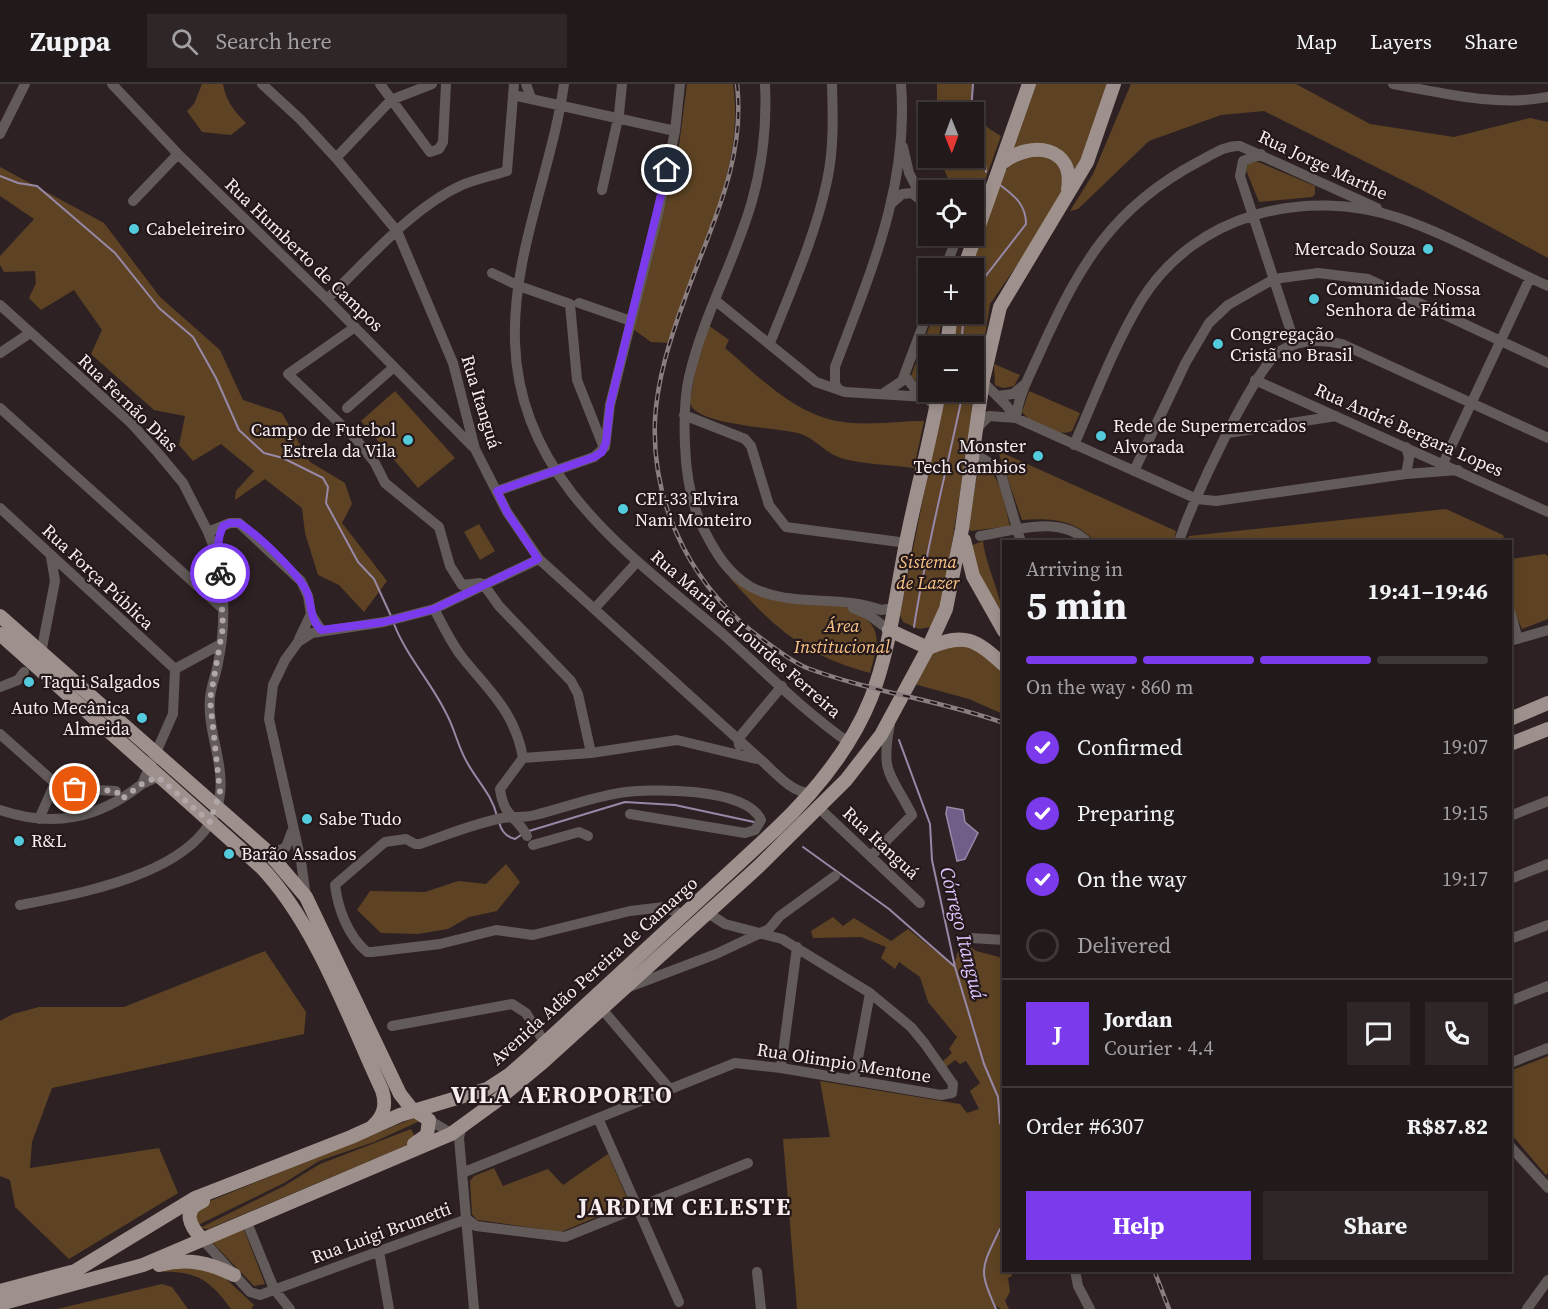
<!DOCTYPE html>
<meta charset="utf-8">
<style>
:root{--surface:#22191a;--page:#2e2627;--text:#f1f3f6;--muted:#a2a0a2;--line:#3f3839;--accent:#7c3aed}
body{margin:0;font-family:"Source Serif 4",serif;background:var(--page);color:var(--text);height:100vh;display:flex;flex-direction:column;font-size:22px;white-space:nowrap}
*{box-sizing:border-box;margin:0}
p{font-size:20px;color:var(--muted)}
.icon{flex:none;width:33px;height:33px;fill:none;stroke:currentColor;stroke-width:2;stroke-linecap:round;stroke-linejoin:round}
.map{position:relative;flex:1;overflow:hidden}
.drawer{position:absolute;left:1002px;top:456px;width:510px;height:732px;display:flex;flex-direction:column;background:var(--surface);border-radius:0px;box-shadow:0 3px 9px #0003,0 0 0 2px var(--line)}
.drawer>*{flex:none}
.needle{width:39px;rotate:179deg}
.buttons{position:absolute;left:918px;top:18px;display:grid;gap:12px}
.buttons a{display:grid;place-items:center;width:66px;height:66px;border-radius:0px;background:var(--surface);box-shadow:0 3px 9px #0003,0 0 0 2px var(--line);font-size:30px}
.pin{position:absolute;display:grid;place-items:center;width:51px;height:51px;color:#fff;margin:-26px;border:3px solid #fff;border-radius:50%;box-shadow:0 2px 6px #0007}
.courier{position:absolute;display:grid;place-items:center;width:60px;height:60px;margin:-30px;border:4px solid #7c3aed;border-radius:50%;background:#fff;color:#222;box-shadow:0 2px 8px #0007}
.headline em{font-style:normal;font-weight:700}
.headline div{display:flex;flex-direction:column-reverse}
.headline{display:flex;align-items:center;justify-content:space-between;height:102px;padding:0 24px}
h1{font-size:39px;font-weight:700;line-height:45px}
.bar{display:grid;grid-template-columns:repeat(4,1fr);gap:9px 6px;align-content:center;height:72px;padding:0 24px}
.bar i{height:8px;border-radius:4px;background:var(--line)}
.bar .selected{background:var(--accent)}
.bar p{grid-column:span 4}
.line{display:flex;align-items:center;gap:15px;padding:0 24px;border-top:2px solid var(--line)}
.line div{flex:1}
.round{display:grid;place-items:center;flex:none;width:63px;height:63px;border-radius:0px;background:var(--page)}
ol{padding:0 24px;list-style:none}
li{display:flex;align-items:center;gap:18px;height:66px}
li p{margin-inline-start:auto}
li .icon{padding:6px;border-radius:50%;background:var(--accent);color:#fff;stroke-width:4}
li:last-child{color:var(--muted)}
li i{width:33px;height:33px;border:3px solid var(--line);border-radius:50%}
.primary-button{display:flex;gap:12px;margin-top:auto;padding:12px 24px}
.primary-button a{flex:1;height:69px;border-radius:0px;background:var(--accent);color:#fff;font-size:24px;font-weight:700;line-height:69px;text-align:center}
.primary-button a+a{background:var(--page);color:var(--text)}
header{display:flex;align-items:center;gap:36px;box-sizing:border-box;height:84px;padding:0 30px;background:var(--surface);border-bottom:2px solid var(--line)}
header strong{font-size:28px}
nav{display:flex;gap:33px;margin-inline-start:auto;font-size:21px}
.search{width:420px;height:54px;background:var(--page);display:flex;align-items:center;gap:15px;box-sizing:border-box;padding:0 21px;border-radius:0px;color:var(--muted);font-size:22px}
.map>svg:first-child{display:block}
.green{fill:#5d4323}
.water{fill:#705d88;stroke:#9888a7;stroke-width:1.5}
.lines{fill:none;stroke-linecap:round;stroke-linejoin:round}
.stream{stroke:#9888a7;stroke-width:2}
.minor{stroke:#625b59;stroke-width:10}
.major{stroke:#9e918d;stroke-width:14}
.rail-casing{stroke:#8a7e80;stroke-width:4.5}
.rail{stroke:#24181a;stroke-width:2;stroke-dasharray:7;stroke-linecap:butt}
.done{stroke:#b1a6a8;stroke-width:6;stroke-dasharray:0 10.8}
.route{stroke:#7c3aed;stroke-width:8}
.poi-dot{fill:#54cadd;stroke:#24181a;stroke-width:2}
.labels{text-anchor:middle;stroke-width:4.5;stroke-linejoin:round;paint-order:stroke}
.street-label{font-size:18px;fill:#f7eef0;stroke:#24181a}
.poi-label{font-size:18px;fill:#f7eef0;stroke:#24181a;text-anchor:start}
.park-label{font-size:18px;font-style:italic;fill:#fac587;stroke:#24181a}
.water-label{font-size:20px;font-style:italic;fill:#ddc5fd;stroke:#24181a}
.district-label{font-size:24px;font-weight:bold;letter-spacing:1.5px;fill:#f7eef0;stroke:#24181a}
</style>
<header>
<strong>Zuppa</strong>
<div class="search"><svg class="icon" aria-label="search" viewBox="0 0 24 24"><circle cx="10" cy="10" r="6"/><path d="M15 15l6 6"/></svg>Search here</div>
<nav><a>Map</a><a>Layers</a><a>Share</a></nav>
</header>
<div class="map">
<svg width="1548" height="1225" viewBox="0 0 1548 1225">
<rect width="100%" height="100%" fill="#2e2123"/>
<!-- green -->
<path class="green" d="M202 0H223C226 17 234 27 246 39L231 51 202 48 187 27 194 20Z
M687 0H733C746 88 693 176 669 259L651 258 633 245 679 62Z
M937 0H973C971 26 977 39 1001 52L974 127V106H953L939 74H974V28H937Z
M1035 0H1109L1094 48 1076 87 1064 71 1011 66Z
M1131 0H1296L1370 40 1454 53 1530 34 1548 38V174L1422 106 1264 27 1221 31 1149 57 1078 125 1070 127 1093 90Z
M1044 71 1059 79 1065 107 1055 127 990 220 980 283 974 277V262H952L956 230H974V184H968C978 156 990 97 1013 79 1022 72 1033 72 1044 71Z
M1256 77 1315 102V110L1312 113 1259 118 1246 86 1248 79Z
M0 83 104 139 160 213 220 266 243 316 282 329 310 378 345 399 352 420 342 439 387 497 364 528 339 501 318 491 305 449 302 424 265 395 235 416 236 407 254 387 221 360 193 377 179 361 185 332 154 326 91 270 102 246 74 206 41 226 29 214 36 199 35 187 4 188 0 181V172L34 135 0 112Z
M934 230H943L937 262H928V297L925 300 918 299 911 292Z
M708 241 729 256 725 264C756 290 790 326 832 336 860 343 895 337 924 337L914 384C895 381 852 380 836 372 824 367 814 354 801 350 778 343 696 342 690 319L698 269Z
M994 280 1020 291 1014 302 1003 304 995 301Z
M974 300 969 353 942 520 931 543 919 545 903 538 900 531 944 308H974Z
M395 307 455 374 418 404 361 337Z
M1029 307 1080 329 1072 347C1058 354 1031 339 1022 328Z
M998 367 1176 447 1174 457H1094C1075 435 1049 434 1022 436Z
M987 385C1002 394 1005 425 1010 442L971 447 968 445 977 392 979 387Z
M1446 425 1503 451 1505 457H1187L1189 452Z
M479 440 495 467 480 476 464 448Z
M983 457C986 484 1003 513 1003 537L980 495 970 462Z
M1545 470 1548 472V535L1522 545 1511 520V475Z
M729 493C736 496 742 502 748 505 781 520 847 509 871 540 882 554 874 573 870 589 804 571 774 544 729 493Z
M960 557 986 571 1003 588V630L969 615 914 600 931 570Z
M506 780 520 798 497 827 469 833 448 845 418 850 381 849 357 826 370 807 425 808 458 797 486 800Z
M833 833 843 842 854 834 891 857 908 845 954 882 958 867 967 860 976 867 1003 874 1004 1137 998 1150 1003 1151 1004 1186 1011 1187 1012 1192 1008 1194 1010 1208 1005 1217 1009 1225H1001L995 1221 996 1225H797L783 1055 830 1053 820 997 960 1020 967 1029 979 1025 970 1007 980 999 966 977 960 980 955 976 946 983 942 978 952 969 949 965 957 953 928 918 920 893 899 878 895 885 881 874 886 863 861 853 813 854 811 847Z
M265 867 306 928 304 950 52 1004 32 1058 30 1084 159 1064 178 1109 69 1175 15 1123 10 1096 0 1092V937L13 930 39 923H124Z
M1548 972V1089L1546 1091 1511 1050 1510 987Z
M414 1034 422 1036 374 1058 319 1077 284 1099 198 1141 193 1129 200 1121Z
M411 1045 417 1057 208 1145 200 1144 284 1102 320 1080Z
M608 1070 627 1114 623 1122 561 1148 486 1137 477 1136 472 1130 470 1097 474 1092 494 1084 503 1102 548 1085 563 1101Z
M243 1143 265 1200 254 1202 212 1158Z
M185 1181 223 1192 254 1221 251 1225H231C209 1194 194 1186 156 1188Z
M162 1200 172 1203 188 1225H57Z"/>
<!-- water -->
<path class="water" d="M947 723 963 726 965 738 978 749 965 775 957 777 946 730Z"/>
<g class="lines">
<!-- stream -->
<path class="stream" d="M971 28 973 0
M974 54 983 67 986 88
M0 92 18 99 37 102 115 169 159 224 193 253 216 294 239 346 264 369 283 374 323 394 328 403 326 419 358 478 374 495 391 532
M974 207 1026 140C1026 121 1015 112 1000 101
M964 230 962 251 965 262
M394 540C407 573 431 598 446 629 455 645 458 664 468 680 478 698 492 711 497 732
M914 543C926 464 947 386 963 308
M899 656 930 740 932 776 955 883 984 980 998 1013 1000 1039 1004 1048
M499 738C501 746 506 753 515 755L521 751
M529 747 625 718 675 721 754 738
M803 763 889 825 954 882
M996 1225C978 1184 981 1185 1000 1145"/>
<!-- minor -->
<path class="minor" d="M112 0 178 70 327 215 473 363
M262 0 300 35 336 74 397 147 453 279 475 365 507 428 539 475 761 676C774 687 792 710 811 709
M380 0 430 68 439 65 443 58 446 0
M526 0 531 14
M564 0C552 86 512 170 515 258 519 396 630 470 724 551 764 587 804 627 848 658
M765 0C767 40 763 78 752 117 735 177 703 232 689 293 684 315 684 338 685 361 686 390 690 417 703 444 715 468 728 490 751 503 790 524 840 510 881 526L894 524
M1393 0C1443 9 1497 23 1548 13
M513 11 675 47
M0 50 25 0
M903 63 909 89 923 116
M1261 70 1243 77 1240 92 1295 260
M336 74 391 16 432 0
M602 106 619 30 622 0
M133 117 178 70
M892 119 902 110 912 109 928 122
M945 184 953 164V152
M492 189 519 202 570 220 577 296 604 364
M327 215C367 177 411 124 462 101 476 95 492 92 507 87L514 0
M716 217 816 298 845 308 926 313 936 323
M579 219 631 237
M0 221 130 338 158 369 183 399 208 448 230 439H239L301 497 308 512 311 530
M355 243 288 290 356 355 375 379 385 399 439 443 450 482 462 501 480 499 484 501 499 522 571 597 578 610 591 669
M770 259C791 206 815 153 827 97 834 65 833 32 832 0
M0 269 30 249
M974 289 1006 321 1016 334
M905 292 915 305H928
M1255 296 1548 428
M839 306 835 300V283C870 189 909 103 901 0
M884 309 902 297 928 228
M998 312 1013 310 1025 300
M0 324 222 524
M347 324 394 283
M684 331 745 355 751 362 769 421 786 443 907 459
M1016 334C1018 311 1032 287 1041 266 1080 180 1113 123 1198 78 1212 71 1225 61 1240 62L1377 124
M976 345 989 332 1016 334 1197 415 1216 417 1406 390 1458 386
M1228 349 1336 332
M1074 361C1095 313 1114 262 1141 217 1195 129 1306 103 1399 134 1450 151 1499 180 1548 202
M972 368 996 383 1001 390 1021 458
M1441 384 1530 194
M1134 387 1186 278 1209 239 1228 221 1274 195 1318 189 1368 195 1548 279
M1406 390 1409 374 1406 363
M497 407 594 373 605 363 610 321 658 130 675 47 680 0
M0 424 175 585
M980 452C1013 447 1061 430 1087 458
M1179 458C1188 425 1255 283 1280 267 1298 256 1321 255 1342 260L1548 354
M595 524 637 478
M853 524 869 531 889 546
M434 525C443 541 451 559 462 573 490 608 515 628 523 674L591 669 677 656 756 675
M1510 527 1518 555
M299 555 311 530 321 546
M1510 557 1548 546
M41 569 55 497 51 473
M175 585 221 560
M0 603 18 596 24 588
M0 650 55 699 75 705 116 707
M739 661 738 655 782 602
M523 674 500 705C504 734 516 731 527 752
M158 693 142 700 173 630 175 585
M819 724 920 819
M0 726C53 744 98 735 142 700
M630 730 745 749 755 746 761 736C746 703 650 704 619 709 590 714 563 724 535 731 525 734 514 732 503 734 475 739 447 751 420 760H415L406 755 385 758 335 801C338 825 348 852 367 868H372L440 860 496 846 533 851 630 827 664 823 684 831
M1510 732 1548 717
M39 735 55 699
M533 761 579 748 588 752
M267 767 276 768 286 763 292 747
M871 772 912 731C891 689 880 691 890 640
M1510 795 1548 780
M306 813 301 777 269 635 273 601 285 576 298 558 312 549 384 538 434 525 539 475
M20 821C81 809 211 788 220 710 224 678 207 646 210 614 211 602 216 591 218 579 227 537 225 487 208 448
M971 854 1004 856
M1510 855 1548 841
M629 903 716 870 769 845 780 832 835 792
M1510 917 1548 902
M602 925 669 1004
M392 942 512 920 526 929 545 959
M1510 979 1548 964
M781 984 797 863
M854 996 870 909
M598 1034 679 1218
M429 1036 456 1052
M462 1041 459 1054 474 1225
M1510 1062 1548 1104
M462 1089 735 979 781 984 941 1011 952 1009 953 1000 925 960 911 943 870 909 782 855 725 840 708 829
M467 1135 476 1142 565 1153 748 1079
M246 1136 274 1205 290 1225
M202 1155 250 1208 260 1211 467 1135
M379 1167 389 1225
M1075 1186 1078 1202 1090 1225
M757 1188 761 1225
M1527 1225 1548 1196"/>
<!-- major -->
<path class="major" d="M1002 79C1031 56 1075 62 1068 106
M964 184 1029 0
M947 262 951 230
M964 456 973 492 1004 547
M0 532 267 767 306 813 400 1010 411 1024 429 1036 427 1051 414 1060
M889 546 928 564
M0 550 261 783C316 841 348 933 382 1006 387 1021 384 1032 372 1043
M928 564C965 548 975 555 1004 581
M1510 635 1548 619
M1510 660 1548 645
M202 1155C190 1142 181 1126 203 1117
M159 1181C187 1174 208 1178 234 1191
M0 1207 75 1187 195 1114 351 1053 400 1031 487 1005 510 990 535 968 775 746C813 710 851 664 871 614 890 565 896 510 906 459 916 408 930 358 939 308
M0 1220 143 1181 451 1050 495 1018 543 978 757 784 846 696 881 651 928 564 946 525 962 445 983 296 1000 223 1087 78 1114 0"/>
<!-- rail casing -->
<g class="rail-casing">
<path id="rail" d="M737 0C746 79 709 145 684 217 670 255 657 296 655 336 651 426 696 510 769 560 781 569 793 578 807 584 871 608 939 616 1004 639
M1154 1186 1169 1225"/>
</g>
<!-- rail -->
<use href="#rail" class="rail"/>
</g>
<g class="lines">
<!-- done -->
<path class="done" d="M75 705 116 707 122 715 142 700 158 693 210 738 220 708 210 616 223 543 220 489"/>
<!-- route -->
<path class="route" d="M220 489C219 470 215 460 223 442L230 439H239C257 450 302 492 308 511 312 524 310 535 321 546L384 538 434 525 538 475 507 428 497 407 594 373 602 368 606 358 610 321 667 86"/>
</g>
<!-- markers -->
<g class="poi-dot">
<circle cx="134" cy="145" r="6"/>
<circle cx="1428" cy="165" r="6"/>
<circle cx="1314" cy="215" r="6"/>
<circle cx="1218" cy="260" r="6"/>
<circle cx="1101" cy="352" r="6"/>
<circle cx="408" cy="356" r="6"/>
<circle cx="1038" cy="372" r="6"/>
<circle cx="623" cy="425" r="6"/>
<circle cx="29" cy="598" r="6"/>
<circle cx="142" cy="634" r="6"/>
<circle cx="307" cy="735" r="6"/>
<circle cx="19" cy="757" r="6"/>
<circle cx="229" cy="770" r="6"/>
</g>
<g class="labels">
<!-- street labels -->
<g class="street-label">
<text transform="translate(1323 81) rotate(25)" y="6">Rua Jorge Marthe</text>
<text transform="translate(304 171) rotate(44)" y="6">Rua Humberto de Campos</text>
<text transform="translate(481 318) rotate(73)" y="6">Rua Itanguá</text>
<text transform="translate(128 319) rotate(44)" y="6">Rua Fernão Dias</text>
<text transform="translate(1409 346) rotate(24)" y="6">Rua André Bergara Lopes</text>
<text transform="translate(98 493) rotate(43)" y="6">Rua Força Pública</text>
<text transform="translate(746 550) rotate(41)" y="6">Rua Maria de Lourdes Ferreira</text>
<text transform="translate(881 759) rotate(43)" y="6">Rua Itanguá</text>
<text transform="translate(594 887) rotate(-42)" y="6">Avenida Adão Pereira de Camargo</text>
<text transform="translate(844 979) rotate(9)" y="6">Rua Olimpio Mentone</text>
<text transform="translate(381 1149) rotate(-20)" y="6">Rua Luigi Brunetti</text>
</g>
<!-- poi labels -->
<g class="poi-label">
<text x="146" y="151">Cabeleireiro</text>
<text x="1416" y="171" text-anchor="end">Mercado Souza</text>
<text x="1326" y="211">Comunidade Nossa<tspan x="1326" dy="21">Senhora de Fátima</tspan></text>
<text x="1230" y="256">Congregação<tspan x="1230" dy="21">Cristã no Brasil</tspan></text>
<text x="1113" y="348">Rede de Supermercados<tspan x="1113" dy="21">Alvorada</tspan></text>
<text x="396" y="352" text-anchor="end">Campo de Futebol<tspan x="396" dy="21">Estrela da Vila</tspan></text>
<text x="1026" y="368" text-anchor="end">Monster<tspan x="1026" dy="21">Tech Cambios</tspan></text>
<text x="635" y="421">CEI-33 Elvira<tspan x="635" dy="21">Nani Monteiro</tspan></text>
<text x="41" y="604">Taqui Salgados</text>
<text x="130" y="630" text-anchor="end">Auto Mecânica<tspan x="130" dy="21">Almeida</tspan></text>
<text x="319" y="741">Sabe Tudo</text>
<text x="31" y="763">R&amp;L</text>
<text x="241" y="776">Barão Assados</text>
</g>
<!-- park labels -->
<g class="park-label">
<text x="928" y="484">Sistema<tspan x="928" dy="21">de Lazer</tspan></text>
<text x="842" y="548">Área<tspan x="842" dy="21">Institucional</tspan></text>
</g>
<!-- water labels -->
<g class="water-label">
<text transform="translate(963 849) rotate(76)" y="7">Córrego Itanguá</text>
</g>
<!-- district labels -->
<g class="district-label">
<text x="562" y="1019">VILA AEROPORTO</text>
<text x="685" y="1131">JARDIM CELESTE</text>
</g>
</g>
</svg>
<div class="buttons">
<a><svg class="needle" viewBox="-14 -14 28 28"><path d="M0-13l5 13h-10z" fill="#e53935"/><path d="M0 13l5-13h-10z" fill="#a2a0a2"/></svg></a>
<a><svg class="icon" aria-label="locate" viewBox="0 0 24 24"><circle cx="12" cy="12" r="6"/><path d="M12 2v4M12 18v4M2 12h4M18 12h4"/></svg></a>
<a>+</a>
<a>−</a>
</div>
<div class="pin" style="left:75px;top:705px;background:#ea580c"><svg class="icon" aria-label="bag" viewBox="0 0 24 24"><path d="M5 8h14l-1 12H6zM9 8a3 3 0 0 1 6 0"/></svg></div>
<div class="pin" style="left:667px;top:86px;background:#1f2937"><svg class="icon" aria-label="home" viewBox="0 0 24 24"><path d="M3 11l9-7 9 7M6 9v11h12V9"/></svg></div>
<div class="courier" style="left:220px;top:489px"><svg class="icon" aria-label="bike" viewBox="0 0 24 24"><circle cx="6" cy="16" r="4"/><circle cx="18" cy="16" r="4"/><path d="M6 16l4-8h5l3 8M10 8l3 8H6M13 5h3"/></svg></div>
<section class="drawer">
<div class="headline"><div><h1>5 min</h1><p>Arriving in</p></div><em>19:41–19:46</em></div>
<div class="bar"><i class="selected"></i><i class="selected"></i><i class="selected"></i><i></i><p>On the way · 860 m</p></div>
<ol>
<li><svg class="icon" aria-label="check" viewBox="0 0 24 24"><path d="M5 12l5 5 9-10"/></svg>Confirmed<p>19:07</p></li>
<li><svg class="icon" aria-label="check" viewBox="0 0 24 24"><path d="M5 12l5 5 9-10"/></svg>Preparing<p>19:15</p></li>
<li><svg class="icon" aria-label="check" viewBox="0 0 24 24"><path d="M5 12l5 5 9-10"/></svg>On the way<p>19:17</p></li>
<li><i></i>Delivered</li>
</ol>
<div class="line" style="height:108px"><b class="round" style="background:var(--accent);color:#fff">J</b><div><b>Jordan</b><p>Courier · 4.4</p></div><a class="round"><svg class="icon" aria-label="chat" viewBox="0 0 24 24"><path d="M4 5h16v11H9l-5 4z"/></svg></a><a class="round"><svg class="icon" aria-label="phone" viewBox="0 0 24 24"><path d="M5 4h4l2 5-3 2q2 4 5 5l2-3 5 2v4C11 20 4 13 5 4z"/></svg></a></div>
<div class="line" style="height:78px"><div>Order #6307</div><b>R$87.82</b></div>
<div class="primary-button"><a>Help</a><a>Share</a></div>
</section>
</div>
